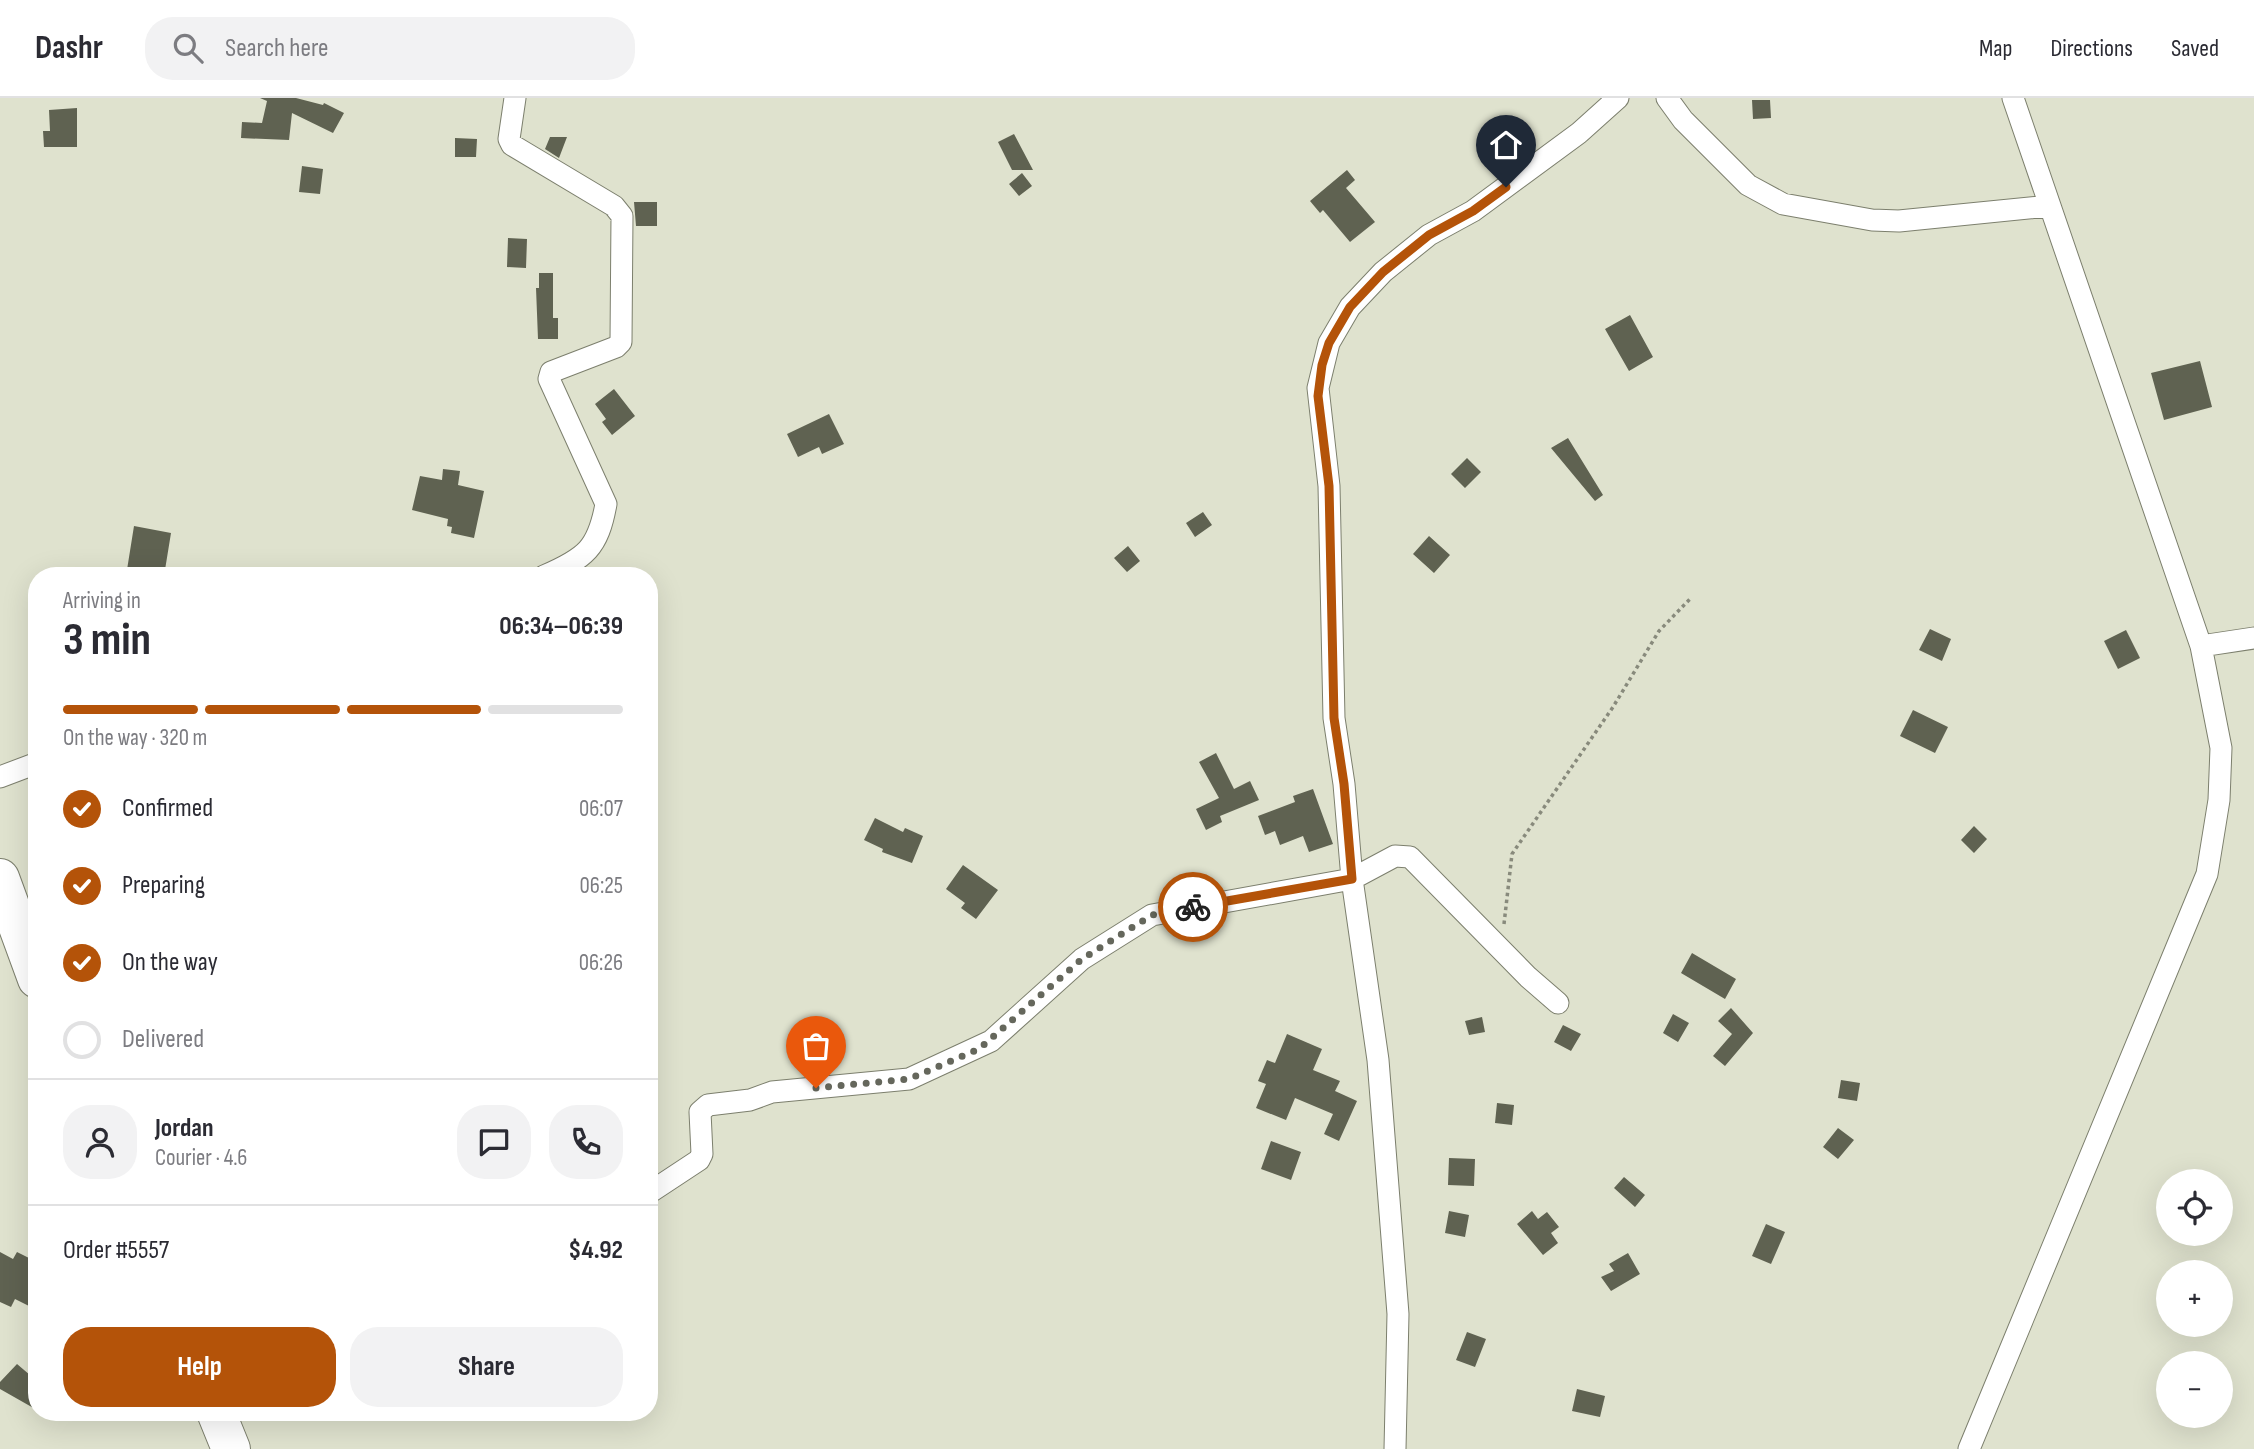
<!DOCTYPE html>
<meta charset="utf-8">
<style>
:root{--surface:#fff;--page:#f2f2f3;--text:#2b2b33;--muted:#7c7c81;--line:#e1e1e2;--accent:#b45309}
body{margin:0;font-family:"Sofia Sans Condensed",sans-serif;background:var(--page);color:var(--text);height:100vh;display:flex;flex-direction:column;font-size:26px;white-space:nowrap}
*{box-sizing:border-box;margin:0}
p{font-size:23px;color:var(--muted)}
.icon{flex:none;width:38px;height:38px;fill:none;stroke:currentColor;stroke-width:2;stroke-linecap:round;stroke-linejoin:round}
.map{position:relative;flex:1;overflow:hidden}
.sheet{position:absolute;left:28px;top:469px;width:630px;height:854px;display:flex;flex-direction:column;background:var(--surface);border-radius:28px;box-shadow:0 7px 28px #0002}
.sheet>*{flex:none}
.buttons{position:absolute;left:2156px;top:1071px;display:grid;gap:14px}
.buttons a{display:grid;place-items:center;width:77px;height:77px;border-radius:50%;background:var(--surface);box-shadow:0 7px 28px #0002;font-size:35px}
.pin{position:absolute;display:grid;place-items:center;width:60px;height:60px;color:#fff;margin:-72px -30px;border-radius:50% 50% 50% 0;rotate:-45deg;box-shadow:0 0 7px #0007}
.pin .icon{rotate:45deg}
.courier{position:absolute;display:grid;place-items:center;width:70px;height:70px;margin:-35px;border:5px solid #b45309;border-radius:50%;background:#fff;color:#222;box-shadow:0 2px 9px #0007}
.overview em{font-style:normal;font-weight:700}
.overview div{display:flex;flex-direction:column-reverse}
.overview{display:flex;align-items:center;justify-content:space-between;height:119px;padding:0 35px}
h1{font-size:46px;font-weight:700;line-height:52px}
.bar{display:grid;grid-template-columns:repeat(4,1fr);gap:10px 7px;align-content:center;height:84px;padding:0 35px}
.bar i{height:9px;border-radius:5px;background:var(--line)}
.bar .active{background:var(--accent)}
.bar p{grid-column:span 4}
.line{display:flex;align-items:center;gap:18px;padding:0 35px;border-top:2px solid var(--line)}
.line div{flex:1}
.round{display:grid;place-items:center;flex:none;width:74px;height:74px;border-radius:28px;background:var(--page)}
ol{padding:0 35px;list-style:none}
li{display:flex;align-items:center;gap:21px;height:77px}
li p{margin-inline-start:auto}
li .icon{padding:7px;border-radius:50%;background:var(--accent);color:#fff;stroke-width:4}
li:last-child{color:var(--muted)}
li i{width:38px;height:38px;border:4px solid var(--line);border-radius:50%}
.primary-button{display:flex;gap:14px;margin-top:auto;padding:14px 35px}
.primary-button a{flex:1;height:80px;border-radius:28px;background:var(--accent);color:#fff;font-size:28px;font-weight:700;line-height:80px;text-align:center}
.primary-button a+a{background:var(--page);color:var(--text)}
header{display:flex;align-items:center;gap:42px;box-sizing:border-box;height:98px;padding:0 35px;background:var(--surface);border-bottom:2px solid var(--line)}
header strong{font-size:33px}
nav{display:flex;gap:38px;margin-inline-start:auto;font-size:24px}
.search{width:490px;height:63px;background:var(--page);display:flex;align-items:center;gap:18px;box-sizing:border-box;padding:0 24px;border-radius:28px;color:var(--muted);font-size:26px}
.map>svg:first-child{display:block}
.building{fill:#5f6251}
.lines{fill:none;stroke-linecap:round;stroke-linejoin:round}
.street-casing{stroke:#7c7f6d;stroke-width:23}
.highway-casing{stroke:#7c7f6d;stroke-width:40}
.path{stroke:#888a7c;stroke-width:3.5;stroke-dasharray:3.5 3.5;stroke-linecap:butt}
.street{stroke:#fff;stroke-width:21}
.highway{stroke:#fff;stroke-width:38}
.done{stroke:#65675c;stroke-width:7;stroke-dasharray:0 12.6}
.route{stroke:#b45309;stroke-width:9}
</style>
<header>
<strong>Dashr</strong>
<div class="search"><svg class="icon" aria-label="search" viewBox="0 0 24 24"><circle cx="10" cy="10" r="6"/><path d="M15 15l6 6"/></svg>Search here</div>
<nav><a>Map</a><a>Directions</a><a>Saved</a></nav>
</header>
<div class="map">
<svg width="2254" height="1351" viewBox="0 0 2254 1351">
<rect width="100%" height="100%" fill="#dfe2ce"/>
<!-- building -->
<path class="building" d="M260 0H296L323 7 324 5 344 15 333 35 292 15 289 42 241 40 242 24 262 25 267 3Z
M1752 2H1770L1771 20 1753 21Z
M77 10V49H44L43 33H50L49 12Z
M1014 36 1033 72H1012L998 44Z
M550 39H567L559 60 545 51Z
M455 40 477 41 476 59H455Z
M302 68 323 71 320 96 299 94Z
M1347 72 1355 82 1346 90 1375 124 1350 144 1323 112 1320 115 1310 103Z
M1022 75 1032 88 1019 98 1009 86Z
M634 104H657V128H636Z
M508 140 527 141 526 170 507 169Z
M539 175H553V220H558V241H538L536 190H539Z
M1630 217 1653 259 1629 273 1605 231Z
M2200 263 2212 309 2164 322 2151 275Z
M614 291 635 318 612 337 602 324 606 321 595 306Z
M829 316 844 346 822 356 819 349 798 359 787 336Z
M1568 340 1603 397 1595 403 1551 350Z
M1467 360 1481 374 1465 390 1451 376Z
M443 371 460 373 458 387 484 393 474 440 451 435 452 429 447 428 448 421 412 412 420 378 442 382Z
M1203 414 1212 427 1195 439 1186 425Z
M134 428 171 435 164 478H126Z
M1429 438 1450 457 1434 475 1413 456Z
M1128 448 1140 463 1127 474 1114 460Z
M1930 531 1951 541 1942 563 1919 552Z
M2126 532 2140 560 2118 571 2104 543Z
M1913 612 1948 629 1935 655 1900 638Z
M1216 655 1234 691 1250 683 1259 702 1220 718 1222 724 1206 732 1196 711 1219 700 1199 664Z
M1313 691 1333 746 1309 754 1303 738 1280 747 1275 733 1265 737 1258 718 1295 704 1293 698Z
M875 720 903 734 905 730 923 738 912 765 882 754 883 751 864 742Z
M1974 728 1987 741 1974 755 1961 742Z
M963 767 998 792 976 821 961 810 965 805 946 791Z
M1692 855 1736 881 1725 901 1681 875Z
M1731 910 1753 935 1725 968 1713 958 1732 936 1718 923Z
M1673 916 1689 925 1678 944 1663 935Z
M1482 919 1485 934 1469 937 1465 923Z
M1563 927 1581 936 1571 953 1554 944Z
M1287 936 1322 951 1313 972 1340 983 1335 993 1357 1003 1339 1043 1324 1036 1333 1016 1295 1000 1286 1022 1256 1010 1266 986 1258 983 1267 962 1275 965Z
M1841 982 1860 985 1857 1003 1838 1000Z
M1497 1005 1514 1007 1512 1027 1495 1025Z
M1838 1030 1854 1042 1838 1061 1823 1049Z
M1271 1043 1301 1054 1291 1082 1261 1071Z
M1449 1060 1475 1061 1474 1088 1448 1087Z
M1624 1079 1645 1097 1635 1109 1614 1090Z
M1449 1113 1469 1117 1465 1139 1445 1135Z
M1532 1113 1538 1121 1547 1114 1559 1129 1551 1135 1558 1145 1543 1157 1517 1126Z
M1766 1126 1785 1134 1771 1166 1752 1158Z
M0 1154 13 1161 17 1154 37 1164V1212L15 1201 11 1209 0 1204Z
M1628 1155 1640 1176 1611 1193 1601 1179 1614 1173 1609 1166Z
M1467 1234 1486 1241 1475 1269 1456 1262Z
M17 1266 37 1283V1312L0 1291V1284Z
M1577 1291 1605 1298 1600 1319 1572 1313Z"/>
<g class="lines">
<!-- street casing -->
<g class="street-casing">
<path id="street" d="M515 0 509 41 512 47 614 108 622 118 621 244 616 249 551 274 549 281 606 406C598 450 586 460 544 478
M1667 0 1683 22 1748 87 1783 106 1872 122 1899 123 2049 108
M2201 548 2254 540
M0 679 37 665
M649 1095 699 1062 702 1056 700 1014 708 1007 750 1002 772 994 909 981 991 943 1082 861 1152 817 1352 781 1395 758 1410 759 1528 879 1558 905
M1395 1351 1398 1216 1378 962 1352 781 1344 686 1334 620 1329 388 1318 290 1329 245 1350 209 1383 174 1429 137 1473 113 1579 35 1618 0
M1969 1351 2207 776 2219 702 2221 650 2201 548 2013 0"/>
</g>
<!-- highway casing -->
<g class="highway-casing">
<path id="highway" d="M0 780 37 881
M216 1314 231 1351"/>
</g>
<!-- path -->
<path class="path" d="M1504 826 1512 756 1613 609 1659 533 1690 501"/>
<!-- street -->
<use href="#street" class="street"/>
<!-- highway -->
<use href="#highway" class="highway"/>
</g>
<g class="lines">
<!-- done -->
<path class="done" d="M816 990 909 981 979 951 1082 861 1152 817 1193 809"/>
<!-- route -->
<path class="route" d="M1193 809 1352 781 1344 686 1334 620 1329 388 1318 298 1322 267 1329 245 1350 209 1383 174 1429 137 1473 113 1506 89"/>
</g>
</svg>
<div class="buttons">
<a><svg class="icon" aria-label="locate" viewBox="0 0 24 24"><circle cx="12" cy="12" r="6"/><path d="M12 2v4M12 18v4M2 12h4M18 12h4"/></svg></a>
<a>+</a>
<a>−</a>
</div>
<div class="pin" style="left:816px;top:990px;background:#ea580c"><svg class="icon" aria-label="bag" viewBox="0 0 24 24"><path d="M5 8h14l-1 12H6zM9 8a3 3 0 0 1 6 0"/></svg></div>
<div class="pin" style="left:1506px;top:89px;background:#1f2937"><svg class="icon" aria-label="home" viewBox="0 0 24 24"><path d="M3 11l9-7 9 7M6 9v11h12V9"/></svg></div>
<div class="courier" style="left:1193px;top:809px"><svg class="icon" aria-label="bike" viewBox="0 0 24 24"><circle cx="6" cy="16" r="4"/><circle cx="18" cy="16" r="4"/><path d="M6 16l4-8h5l3 8M10 8l3 8H6M13 5h3"/></svg></div>
<section class="sheet">
<div class="overview"><div><h1>3 min</h1><p>Arriving in</p></div><em>06:34–06:39</em></div>
<div class="bar"><i class="active"></i><i class="active"></i><i class="active"></i><i></i><p>On the way · 320 m</p></div>
<ol>
<li><svg class="icon" aria-label="check" viewBox="0 0 24 24"><path d="M5 12l5 5 9-10"/></svg>Confirmed<p>06:07</p></li>
<li><svg class="icon" aria-label="check" viewBox="0 0 24 24"><path d="M5 12l5 5 9-10"/></svg>Preparing<p>06:25</p></li>
<li><svg class="icon" aria-label="check" viewBox="0 0 24 24"><path d="M5 12l5 5 9-10"/></svg>On the way<p>06:26</p></li>
<li><i></i>Delivered</li>
</ol>
<div class="line" style="height:126px"><a class="round"><svg class="icon" aria-label="person" viewBox="0 0 24 24"><circle cx="12" cy="8" r="4"/><path d="M4 21q1-7 8-7t8 7"/></svg></a><div><b>Jordan</b><p>Courier · 4.6</p></div><a class="round"><svg class="icon" aria-label="chat" viewBox="0 0 24 24"><path d="M4 5h16v11H9l-5 4z"/></svg></a><a class="round"><svg class="icon" aria-label="phone" viewBox="0 0 24 24"><path d="M5 4h4l2 5-3 2q2 4 5 5l2-3 5 2v4C11 20 4 13 5 4z"/></svg></a></div>
<div class="line" style="height:91px"><div>Order #5557</div><b>$4.92</b></div>
<div class="primary-button"><a>Help</a><a>Share</a></div>
</section>
</div>
